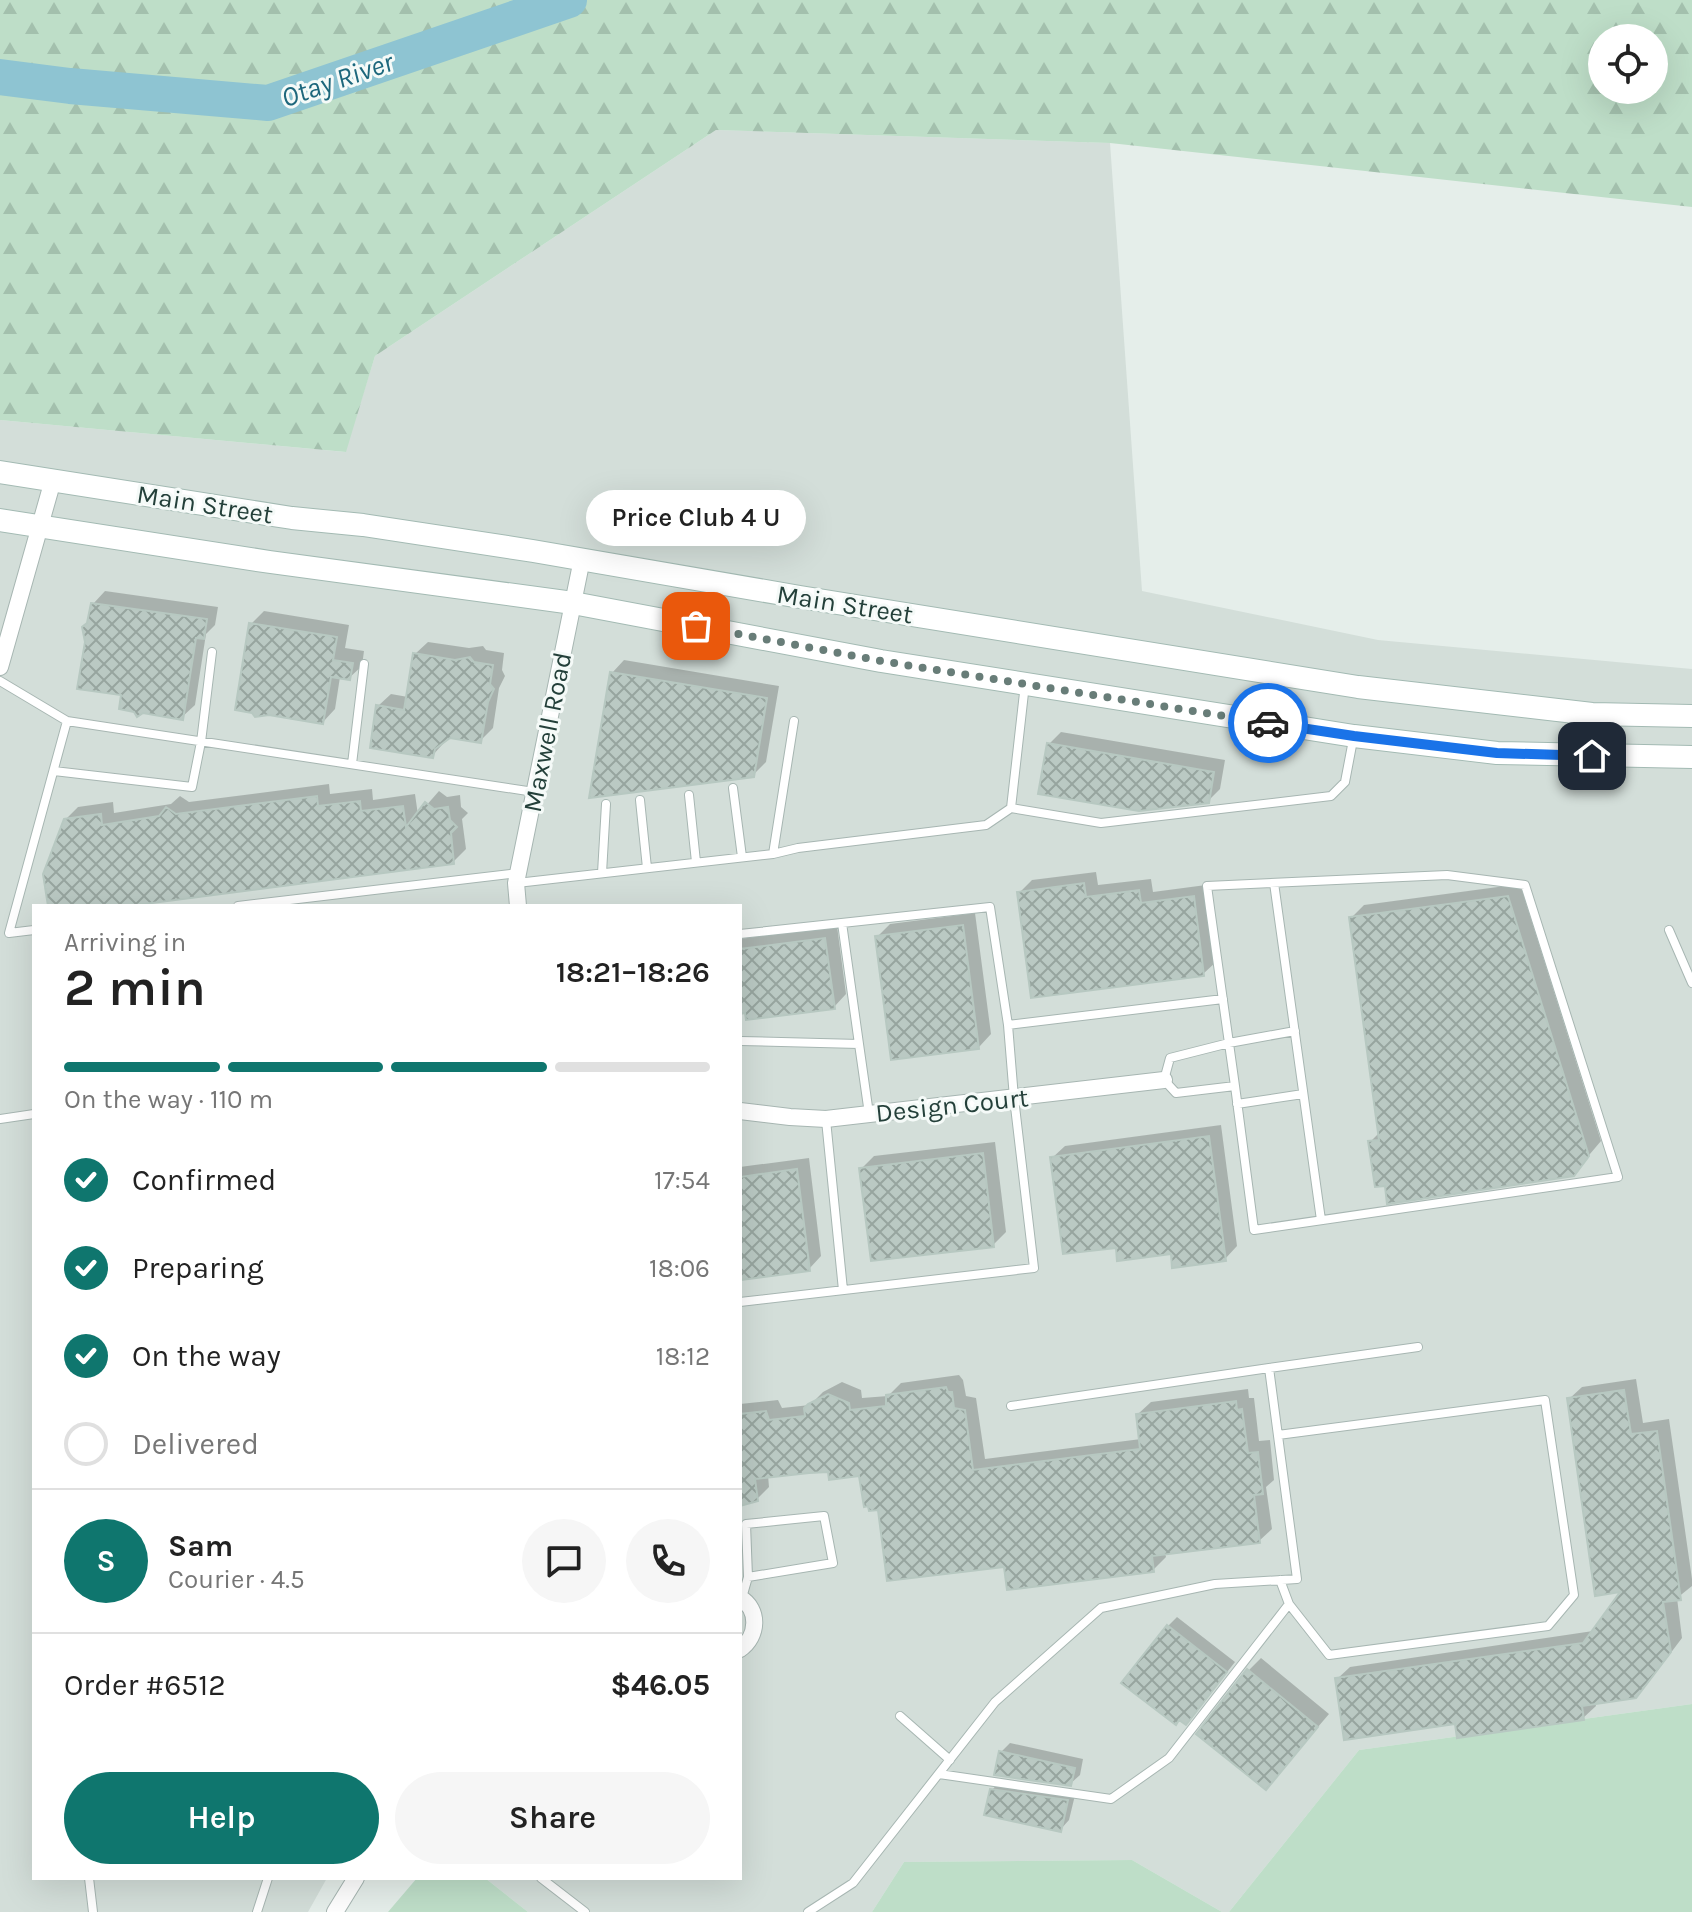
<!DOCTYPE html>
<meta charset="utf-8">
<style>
:root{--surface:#fff;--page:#f6f6f6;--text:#222;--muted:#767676;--line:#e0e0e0;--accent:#0f766e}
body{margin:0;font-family:Karla,sans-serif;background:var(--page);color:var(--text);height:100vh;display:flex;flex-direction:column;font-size:30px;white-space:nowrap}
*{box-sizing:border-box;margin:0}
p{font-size:26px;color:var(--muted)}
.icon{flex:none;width:44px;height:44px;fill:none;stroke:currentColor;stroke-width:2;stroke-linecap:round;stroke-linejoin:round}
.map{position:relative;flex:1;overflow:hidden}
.panel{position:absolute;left:32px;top:904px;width:710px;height:976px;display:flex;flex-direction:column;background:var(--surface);border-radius:0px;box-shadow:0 8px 32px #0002}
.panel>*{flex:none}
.tools{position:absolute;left:1588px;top:24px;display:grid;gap:16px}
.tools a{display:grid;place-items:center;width:80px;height:80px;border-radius:50%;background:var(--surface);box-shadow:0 8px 32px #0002;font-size:40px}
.pin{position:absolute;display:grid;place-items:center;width:68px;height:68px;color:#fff;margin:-34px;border-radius:16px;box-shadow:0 4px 12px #0006}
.courier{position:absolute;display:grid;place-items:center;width:80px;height:80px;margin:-40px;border:6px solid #1a73e8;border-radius:50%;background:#fff;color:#222;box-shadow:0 2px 10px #0007}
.bubble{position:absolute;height:56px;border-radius:28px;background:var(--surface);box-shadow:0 8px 32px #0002;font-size:26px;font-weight:600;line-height:56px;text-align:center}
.head em{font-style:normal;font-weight:600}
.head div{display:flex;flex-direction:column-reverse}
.head{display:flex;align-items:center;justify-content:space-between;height:136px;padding:0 32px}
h1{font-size:52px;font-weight:600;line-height:60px}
.bar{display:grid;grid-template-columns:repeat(4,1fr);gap:12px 8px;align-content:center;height:96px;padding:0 32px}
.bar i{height:10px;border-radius:6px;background:var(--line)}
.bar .on{background:var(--accent)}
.bar p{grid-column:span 4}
.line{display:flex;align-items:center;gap:20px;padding:0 32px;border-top:2px solid var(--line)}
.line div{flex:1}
.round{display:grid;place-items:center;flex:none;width:84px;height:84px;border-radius:42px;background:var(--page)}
ol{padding:0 32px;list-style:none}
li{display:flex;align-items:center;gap:24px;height:88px}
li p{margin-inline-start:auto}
li .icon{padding:8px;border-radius:50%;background:var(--accent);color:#fff;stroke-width:4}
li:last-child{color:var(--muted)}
li i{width:44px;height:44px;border:4px solid var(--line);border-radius:50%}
.primary-button{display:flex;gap:16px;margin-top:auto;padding:16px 32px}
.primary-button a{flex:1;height:92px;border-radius:48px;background:var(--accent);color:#fff;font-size:32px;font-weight:600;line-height:92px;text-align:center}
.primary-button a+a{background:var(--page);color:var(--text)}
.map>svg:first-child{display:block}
.built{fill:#d3ded9}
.grass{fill:#bedec8}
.forest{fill:url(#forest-firs);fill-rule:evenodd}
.shadow{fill:#0003}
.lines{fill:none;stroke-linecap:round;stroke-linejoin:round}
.river{stroke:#8ec4d2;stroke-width:36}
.building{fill:url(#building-cross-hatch);stroke:#b7c8c1;stroke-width:2}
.lane-casing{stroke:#a7b6b2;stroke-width:10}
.street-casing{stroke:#a7b6b2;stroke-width:18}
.secondary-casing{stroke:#a3bab3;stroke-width:24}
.lane{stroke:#fff;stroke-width:8}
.street{stroke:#fff;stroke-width:16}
.secondary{stroke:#fff;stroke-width:22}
.done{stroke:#687d78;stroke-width:8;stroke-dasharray:0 14.4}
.route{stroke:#1a73e8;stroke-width:10}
.labels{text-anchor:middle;stroke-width:6;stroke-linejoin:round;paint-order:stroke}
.street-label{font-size:26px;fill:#24403a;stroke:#f5faf8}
.water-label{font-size:28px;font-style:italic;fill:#1d677c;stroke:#f5faf8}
</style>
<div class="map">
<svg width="1692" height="1912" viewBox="0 0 1692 1912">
<defs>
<pattern id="forest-firs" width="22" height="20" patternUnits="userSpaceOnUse" patternTransform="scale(2)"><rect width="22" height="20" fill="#bedec8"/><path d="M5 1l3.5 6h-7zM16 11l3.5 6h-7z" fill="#a3c0ad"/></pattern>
<pattern id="building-cross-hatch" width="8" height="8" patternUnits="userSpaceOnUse" patternTransform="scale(2)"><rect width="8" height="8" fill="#bac9c3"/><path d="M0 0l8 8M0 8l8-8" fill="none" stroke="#97a59f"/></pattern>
</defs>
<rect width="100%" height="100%" fill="#e5eeea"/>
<!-- built -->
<path class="built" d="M716 130 1110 143 1142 591 1378 640 1692 669V1704L1359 1750 1229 1912H1222L1132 1860 904 1862 872 1912H528L485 1878H740V906H34V1878H327L308 1912H0V420L345 452 375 356Z"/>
<!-- grass -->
<path class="grass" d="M1692 1704V1912H1229L1359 1750Z
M1132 1860 1222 1912H872L904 1862Z
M417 1878H485L528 1912H388Z"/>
<!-- forest -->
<path class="forest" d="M0 0H1692V207L1110 143 716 130 375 356 346 452 0 420ZM1602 38H1654V90H1602Z"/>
<!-- shadow -->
<path class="shadow" d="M105 591 218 607 215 625 206 634 195 705 182 717 124 694 90 622 93 604Z
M264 611 349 625 345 648 364 651 362 666 349 678 340 677 335 709 323 722 251 624Z
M428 642 469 648 483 646 486 650 504 653 502 670 505 676 499 688 493 728 480 741 450 736 432 756 378 706 391 694 408 697 415 654Z
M624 660 779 686 766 762 753 775 612 673Z
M1061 732 1225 760 1220 789 1208 801 1049 744Z
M329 784 330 794 372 789 373 800 415 794 418 815 439 791 447 797 460 795 461 807 468 813 462 819 466 849 453 862 113 906H50L65 820 78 807 113 802 114 813 171 804 180 796 189 802Z
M1096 872 1098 885 1151 879 1153 892 1206 885 1216 962 1203 974 1019 893 1032 880Z
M1520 884 1601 1141 1573 1174 1370 1142 1380 1132 1352 917 1364 905Z
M975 913 991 1034 979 1047 877 937 890 924Z
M837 926 846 994 834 1007 740 1012V939Z
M1221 1125 1237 1246 1225 1259 1117 1245 1052 1158 1065 1146Z
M995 1142 1006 1232 993 1245 861 1169 874 1156Z
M809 1158 821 1256 809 1269 740 1278V1167Z
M959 1375 963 1380 966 1396 976 1398 985 1459 1141 1439 1138 1414 1151 1402 1248 1389 1249 1398H1254L1259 1441 1270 1440 1274 1480 1266 1487 1272 1529 1259 1541 1165 1553 1166 1557 1153 1570 1006 1564 880 1508 861 1474 830 1470 768 1475 769 1487 755 1501 740 1503V1404L778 1400 782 1408 810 1405 823 1392 842 1382 861 1390 862 1398 888 1396 901 1383Z
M1636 1379 1643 1423 1669 1419 1692 1579V1586L1677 1598 1682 1638 1648 1683 1635 1696 1595 1702 1596 1706 1583 1718 1456 1722 1337 1679 1350 1667 1593 1631 1624 1590 1569 1399 1582 1387Z
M1177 1617 1235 1662 1194 1714 1168 1626Z
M1261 1658 1329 1714 1266 1788 1248 1671Z
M1010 1743 1083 1759 1080 1775 1070 1784 1001 1752Z
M1001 1780 1076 1791 1069 1820 1060 1830 992 1790Z"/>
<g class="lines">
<!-- river -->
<path class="river" d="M0 77 70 86 268 103 569 0"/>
</g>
<!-- building -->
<path class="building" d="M91 603 207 619 204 639 196 638 183 720 143 713 137 717 134 712 119 709 121 695 77 689 85 642 82 627 87 623Z
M249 623 337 637 333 660 353 663 350 680 331 677 323 724 269 715 255 717 252 713 235 710Z
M413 653 455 660 470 657 474 662 493 665 490 684 494 689 488 702 481 743 450 738 435 749 433 758 370 748 376 705 404 710Z
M610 672 767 698 754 777 589 798Z
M1047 743 1214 772 1209 803 1139 811 1038 794Z
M317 796 318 806 360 801 361 811 403 806 406 827 425 802 434 809 448 807 450 820 457 827 451 833 454 864 129 906H48L43 874 64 819 101 814 102 825 159 816 166 807 176 814Z
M1084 883 1086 897 1139 890 1141 903 1194 896 1204 976 1031 998 1017 892Z
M1508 896 1589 1156 1574 1176 1387 1204 1385 1186 1375 1187 1368 1141 1379 1140 1349 917Z
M963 925 979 1049 891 1060 875 936Z
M825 938 835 1009 746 1020 745 1013 740 1014V949Z
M1209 1136 1226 1261 1172 1268 1171 1254 1117 1261 1116 1248 1063 1254 1050 1157Z
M983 1153 994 1247 871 1261 859 1168Z
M797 1169 810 1271 740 1280V1177Z
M946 1387 948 1392H952L954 1408 965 1410 973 1470 1140 1449 1136 1414 1236 1401 1237 1410 1242 1409 1248 1453 1258 1452 1263 1494 1254 1495 1260 1543 1152 1556 1154 1572 1007 1590 1004 1567 887 1581 878 1510 869 1511 868 1506 864 1507 859 1476 829 1480 828 1472 809 1473 755 1479 758 1501 740 1506V1414L766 1411 769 1420 805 1416 804 1408 808 1404 828 1394 849 1403 850 1410 886 1406V1395Z
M1624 1390 1631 1434 1657 1431 1681 1600 1663 1602 1671 1652 1636 1698 1582 1706 1584 1720 1457 1738 1455 1724 1344 1740 1335 1678 1583 1643 1620 1592 1595 1596 1567 1398Z
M1167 1625 1227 1672 1186 1725 1179 1720 1176 1725 1121 1683Z
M1247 1669 1318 1727 1266 1790 1196 1734Z
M999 1751 1075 1768 1071 1786 994 1775Z
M990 1789 1068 1800 1061 1832 984 1815Z"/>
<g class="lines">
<!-- lane casing -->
<g class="lane-casing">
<path id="lane" d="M0 681 67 721 534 792
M1025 684 1011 808 1101 823 1331 796 1345 782 1353 740
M352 764 364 664
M54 771 192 787 201 742 212 652
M733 788 742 857
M689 795 696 862
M640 800 647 868
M773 854 798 848 986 825 1011 808
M602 873 606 804
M517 883 773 854 794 721
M1274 883 1321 1220
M238 906 518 873
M842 923 859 1044
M34 930 9 933 67 721
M1669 930 1692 983
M740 934 990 907 1008 1025 1223 999
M740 1041 859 1044 869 1114
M1235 1086C1226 1020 1216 953 1207 886L1447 875 1525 885 1618 1177 1254 1230 1235 1086 1176 1093 1164 1080 1170 1058 1229 1043 1295 1031
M1237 1104 1303 1094
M0 1119 34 1114
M826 1120 843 1290
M740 1302 1034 1268 1014 1098 1008 1025
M1269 1368 1418 1347
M1278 1435 1545 1400 1574 1595 1548 1626 1329 1655 1289 1604 1280 1580
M742 1598 748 1577 746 1524 824 1516 833 1563 748 1577
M900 1716 950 1760
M939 1774 1111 1799 1169 1758 1289 1604
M89 1878 93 1912
M541 1878 585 1912
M257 1912 268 1878
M808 1912 853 1883 995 1702 1101 1608 1215 1584 1297 1579 1269 1368 1011 1406"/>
</g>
<!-- street casing -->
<g class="street-casing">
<path id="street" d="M0 667 53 480
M518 906 516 883 582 559
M740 1111 790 1117 826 1119 1164 1080
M740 1598C760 1609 758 1637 740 1649
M335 1912 356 1878"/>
</g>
<!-- secondary casing -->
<g class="secondary-casing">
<path id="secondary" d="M0 472 292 518 363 525 533 551 800 597 1358 687 1592 714 1692 716
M0 520 270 562 573 603 881 661 1354 736 1497 753 1692 757"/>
</g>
<!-- lane -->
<use href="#lane" class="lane"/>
<!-- street -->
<use href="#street" class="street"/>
<!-- secondary -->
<use href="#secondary" class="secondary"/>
</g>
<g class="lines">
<!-- done -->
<path class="done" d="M696 626 881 661 1268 723"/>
<!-- route -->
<path class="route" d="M1268 723 1354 736 1497 753 1592 756"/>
</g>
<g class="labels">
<!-- street labels -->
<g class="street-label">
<text transform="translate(205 504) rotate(9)" y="9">Main Street</text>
<text transform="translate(845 604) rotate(9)" y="9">Main Street</text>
<text transform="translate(547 732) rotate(-79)" y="9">Maxwell Road</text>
<text transform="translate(952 1105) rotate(-6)" y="9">Design Court</text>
</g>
<!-- water labels -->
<g class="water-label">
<text transform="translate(337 79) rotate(-19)" y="10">Otay River</text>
</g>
</g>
</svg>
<div class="tools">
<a><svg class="icon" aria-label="locate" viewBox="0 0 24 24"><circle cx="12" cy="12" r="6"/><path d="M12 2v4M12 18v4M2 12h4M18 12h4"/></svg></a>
</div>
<div class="pin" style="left:696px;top:626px;background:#ea580c"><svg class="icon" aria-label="bag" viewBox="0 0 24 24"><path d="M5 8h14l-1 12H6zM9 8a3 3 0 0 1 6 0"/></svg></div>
<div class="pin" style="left:1592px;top:756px;background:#1f2937"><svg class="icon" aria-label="home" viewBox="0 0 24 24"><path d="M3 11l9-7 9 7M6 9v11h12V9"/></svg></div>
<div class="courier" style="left:1268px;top:723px"><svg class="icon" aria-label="car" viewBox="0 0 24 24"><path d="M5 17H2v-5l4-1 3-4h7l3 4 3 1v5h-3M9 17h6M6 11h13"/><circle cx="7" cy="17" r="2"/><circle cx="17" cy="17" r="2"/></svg></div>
<div class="bubble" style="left:586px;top:490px;width:220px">Price Club 4 U</div>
<section class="panel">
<div class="head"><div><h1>2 min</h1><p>Arriving in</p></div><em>18:21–18:26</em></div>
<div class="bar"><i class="on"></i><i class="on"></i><i class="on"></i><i></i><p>On the way · 110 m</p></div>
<ol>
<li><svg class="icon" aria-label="check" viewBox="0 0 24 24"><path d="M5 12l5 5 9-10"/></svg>Confirmed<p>17:54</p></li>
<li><svg class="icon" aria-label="check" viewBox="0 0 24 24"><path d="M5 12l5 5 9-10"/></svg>Preparing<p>18:06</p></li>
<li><svg class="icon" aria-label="check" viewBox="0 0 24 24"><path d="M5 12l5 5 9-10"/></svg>On the way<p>18:12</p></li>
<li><i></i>Delivered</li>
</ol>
<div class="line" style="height:144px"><b class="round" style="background:var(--accent);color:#fff">S</b><div><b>Sam</b><p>Courier · 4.5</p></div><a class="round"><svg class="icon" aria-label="chat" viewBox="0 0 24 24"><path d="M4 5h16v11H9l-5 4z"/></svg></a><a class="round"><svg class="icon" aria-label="phone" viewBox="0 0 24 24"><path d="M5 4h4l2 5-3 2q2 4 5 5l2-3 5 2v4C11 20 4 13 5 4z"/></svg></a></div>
<div class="line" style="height:104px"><div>Order #6512</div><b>$46.05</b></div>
<div class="primary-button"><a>Help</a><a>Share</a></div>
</section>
</div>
